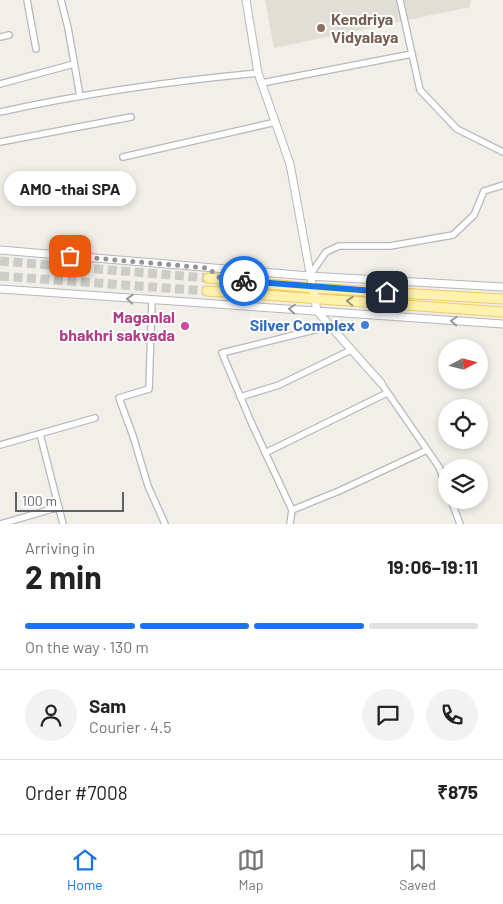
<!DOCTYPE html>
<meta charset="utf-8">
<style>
:root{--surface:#fff;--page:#f2f2f2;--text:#222;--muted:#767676;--line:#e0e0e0;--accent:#1a73e8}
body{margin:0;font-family:Barlow,sans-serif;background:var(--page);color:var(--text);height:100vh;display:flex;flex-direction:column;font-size:19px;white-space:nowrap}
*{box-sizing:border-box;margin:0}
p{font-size:16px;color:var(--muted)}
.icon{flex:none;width:28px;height:28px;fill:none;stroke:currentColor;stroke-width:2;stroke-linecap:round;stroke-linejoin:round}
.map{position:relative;height:524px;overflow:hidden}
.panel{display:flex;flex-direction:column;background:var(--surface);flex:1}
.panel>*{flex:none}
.needle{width:32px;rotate:83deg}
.tools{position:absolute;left:438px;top:339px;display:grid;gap:10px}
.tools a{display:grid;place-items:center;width:50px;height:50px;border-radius:50%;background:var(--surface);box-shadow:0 2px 8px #0003;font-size:25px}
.scale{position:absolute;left:15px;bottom:12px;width:109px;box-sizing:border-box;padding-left:5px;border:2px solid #5f6368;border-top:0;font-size:14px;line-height:18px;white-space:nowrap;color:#5f6368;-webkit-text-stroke:4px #fff;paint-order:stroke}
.pin{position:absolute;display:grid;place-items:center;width:42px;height:42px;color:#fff;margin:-21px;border-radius:10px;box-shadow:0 2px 8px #0006}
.courier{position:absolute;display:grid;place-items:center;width:50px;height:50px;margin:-25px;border:4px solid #1a73e8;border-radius:50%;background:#fff;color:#222;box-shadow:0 1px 6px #0007}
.bubble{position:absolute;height:35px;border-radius:18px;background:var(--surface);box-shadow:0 2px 8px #0003;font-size:16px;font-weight:700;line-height:35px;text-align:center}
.summary em{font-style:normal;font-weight:700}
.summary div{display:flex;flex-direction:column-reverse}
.summary{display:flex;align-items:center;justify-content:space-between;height:85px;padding:0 25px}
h1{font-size:32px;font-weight:700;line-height:38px}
.bar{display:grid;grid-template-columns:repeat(4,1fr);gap:8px 5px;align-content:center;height:60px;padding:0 25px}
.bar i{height:6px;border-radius:4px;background:var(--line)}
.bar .selected{background:var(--accent)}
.bar p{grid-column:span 4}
.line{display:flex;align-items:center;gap:12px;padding:0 25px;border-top:1px solid var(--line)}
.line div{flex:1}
.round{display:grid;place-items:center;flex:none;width:52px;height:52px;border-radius:26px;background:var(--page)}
.tab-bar{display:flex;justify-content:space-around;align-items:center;height:70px;border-top:1px solid var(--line);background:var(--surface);font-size:14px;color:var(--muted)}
.tab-bar a{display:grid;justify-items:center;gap:2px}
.tab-bar .selected{color:var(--accent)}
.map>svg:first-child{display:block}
.education{fill:#e1ded6}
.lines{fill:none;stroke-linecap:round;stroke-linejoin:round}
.primary-tunnel{stroke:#ccccc8;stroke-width:9;stroke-dasharray:9 4.5;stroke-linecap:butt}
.minor-casing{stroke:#b5b8bc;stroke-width:8}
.tertiary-casing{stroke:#b5b8bc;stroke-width:9}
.primary-casing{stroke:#f2c960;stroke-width:11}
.minor{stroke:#fff;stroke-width:5.5}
.tertiary{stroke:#fff;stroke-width:7}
.primary{stroke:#fff2af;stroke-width:9}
.oneway{stroke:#979a9d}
.oneway2{stroke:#979581}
.done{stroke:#929495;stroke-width:5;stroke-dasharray:0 9}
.route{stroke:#1a73e8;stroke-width:6}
.education-dot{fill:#8d6e63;stroke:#fff;stroke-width:2}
.shop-dot{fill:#3f7fe0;stroke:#fff;stroke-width:2}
.hotel-dot{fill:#d1479c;stroke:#fff;stroke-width:2}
.labels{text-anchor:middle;stroke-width:4;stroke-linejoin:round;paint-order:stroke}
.education-label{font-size:16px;font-weight:bold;fill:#785e54;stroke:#fff;text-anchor:start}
.hotel-label{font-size:16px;font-weight:bold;fill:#b23c85;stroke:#fff;text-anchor:end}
.shop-label{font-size:16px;font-weight:bold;fill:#366cbe;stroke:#fff;text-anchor:end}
</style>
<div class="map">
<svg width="503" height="524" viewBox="0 0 503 524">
<rect width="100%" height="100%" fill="#f1efe8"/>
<!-- education -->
<path class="education" d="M265 0H471L470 7 274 48Z"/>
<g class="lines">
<!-- primary-tunnel -->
<path class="primary-tunnel" d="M0 261 208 278
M0 276 207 291"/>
<!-- minor casing -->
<g class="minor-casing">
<path id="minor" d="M27 0 36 49
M61 0 68 28 80 96
M400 0 420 90 457 129 503 152
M0 37 9 35
M262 83 412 54
M0 84 74 64
M0 112C85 93 172 81 258 73
M0 142 131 117
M123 157 276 122
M310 275 326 252 339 246H390L453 235 474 215 484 191 503 185
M152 300 149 389 119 398 133 436 148 486 165 524
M381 383 439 467 446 486
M240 397 279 385 351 350
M40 434 63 524
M0 445 95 418
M265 453 387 393
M451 500 460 524
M292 510 339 491 427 450
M1 524 59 507
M290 524 292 510 251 422 222 353 330 326"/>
</g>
<!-- tertiary casing -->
<g class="tertiary-casing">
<path id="tertiary" d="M246 0 258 73 290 164 317 311 381 383
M0 250 309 276 503 287
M0 289 503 324"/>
</g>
<!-- primary casing -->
<g class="primary-casing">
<path id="primary" d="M208 278 311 288 503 299
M207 291 503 312"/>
</g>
<!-- minor -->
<use href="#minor" class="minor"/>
<!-- tertiary -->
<use href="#tertiary" class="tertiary"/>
<!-- primary -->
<use href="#primary" class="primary"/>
</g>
<!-- one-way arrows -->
<defs><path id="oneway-chevron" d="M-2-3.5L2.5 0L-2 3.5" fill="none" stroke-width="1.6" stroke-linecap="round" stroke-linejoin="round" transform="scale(1.25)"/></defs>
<g class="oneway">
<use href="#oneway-chevron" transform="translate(130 299) rotate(-176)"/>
<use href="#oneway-chevron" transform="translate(292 309) rotate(-176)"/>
<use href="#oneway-chevron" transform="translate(454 321) rotate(-176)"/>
</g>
<use class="oneway2" href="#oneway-chevron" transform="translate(350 301) rotate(-176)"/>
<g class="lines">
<!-- done -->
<path class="done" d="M70 256 208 268 221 279 244 281"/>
<!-- route -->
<path class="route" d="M244 281 387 292"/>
</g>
<!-- markers -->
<circle class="education-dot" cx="321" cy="28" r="5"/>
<circle class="shop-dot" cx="365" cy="325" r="5"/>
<circle class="hotel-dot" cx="185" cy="326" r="5"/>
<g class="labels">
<!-- education labels -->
<g class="education-label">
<text x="331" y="25">Kendriya<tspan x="331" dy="18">Vidyalaya</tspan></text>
</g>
<!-- hotel labels -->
<g class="hotel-label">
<text x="175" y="323">Maganlal<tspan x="175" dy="18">bhakhri sakvada</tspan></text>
</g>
<!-- shop labels -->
<g class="shop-label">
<text x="355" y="331">Silver Complex</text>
</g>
</g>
</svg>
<div class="tools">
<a><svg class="needle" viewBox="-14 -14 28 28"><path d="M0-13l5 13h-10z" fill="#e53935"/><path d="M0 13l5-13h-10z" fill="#767676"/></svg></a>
<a><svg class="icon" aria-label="locate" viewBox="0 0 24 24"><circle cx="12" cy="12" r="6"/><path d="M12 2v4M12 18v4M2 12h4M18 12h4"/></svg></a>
<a><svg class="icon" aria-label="layers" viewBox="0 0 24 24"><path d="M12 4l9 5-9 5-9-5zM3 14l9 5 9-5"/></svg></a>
</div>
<div class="scale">100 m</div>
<div class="pin" style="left:70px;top:256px;background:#ea580c"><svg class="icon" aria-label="bag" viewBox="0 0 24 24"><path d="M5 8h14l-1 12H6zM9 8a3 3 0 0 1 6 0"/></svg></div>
<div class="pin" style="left:387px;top:292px;background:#1f2937"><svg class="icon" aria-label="home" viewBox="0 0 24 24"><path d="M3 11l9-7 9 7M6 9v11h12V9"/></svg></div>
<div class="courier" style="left:244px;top:281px"><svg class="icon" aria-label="bike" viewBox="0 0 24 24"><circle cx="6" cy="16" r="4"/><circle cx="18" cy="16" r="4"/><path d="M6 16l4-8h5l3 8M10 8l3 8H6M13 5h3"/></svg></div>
<div class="bubble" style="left:4px;top:171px;width:132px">AMO -thai SPA</div>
</div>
<section class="panel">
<div class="summary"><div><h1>2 min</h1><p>Arriving in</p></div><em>19:06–19:11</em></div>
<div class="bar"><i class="selected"></i><i class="selected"></i><i class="selected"></i><i></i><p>On the way · 130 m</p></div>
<div class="line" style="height:90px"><a class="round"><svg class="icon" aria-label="person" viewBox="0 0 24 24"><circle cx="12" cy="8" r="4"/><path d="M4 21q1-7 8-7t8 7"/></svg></a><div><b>Sam</b><p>Courier · 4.5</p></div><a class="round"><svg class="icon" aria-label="chat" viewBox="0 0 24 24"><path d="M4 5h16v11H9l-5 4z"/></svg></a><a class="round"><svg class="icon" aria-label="phone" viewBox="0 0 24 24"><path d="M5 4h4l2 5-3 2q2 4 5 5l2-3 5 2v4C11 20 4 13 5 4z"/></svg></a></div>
<div class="line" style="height:65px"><div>Order #7008</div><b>₹875</b></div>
</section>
<nav class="tab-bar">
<a class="selected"><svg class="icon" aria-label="home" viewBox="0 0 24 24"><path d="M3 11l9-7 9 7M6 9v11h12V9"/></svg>Home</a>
<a><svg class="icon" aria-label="map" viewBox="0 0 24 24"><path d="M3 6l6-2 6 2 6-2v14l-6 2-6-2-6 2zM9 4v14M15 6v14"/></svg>Map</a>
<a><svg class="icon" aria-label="saved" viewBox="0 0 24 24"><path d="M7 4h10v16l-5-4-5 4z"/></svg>Saved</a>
</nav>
